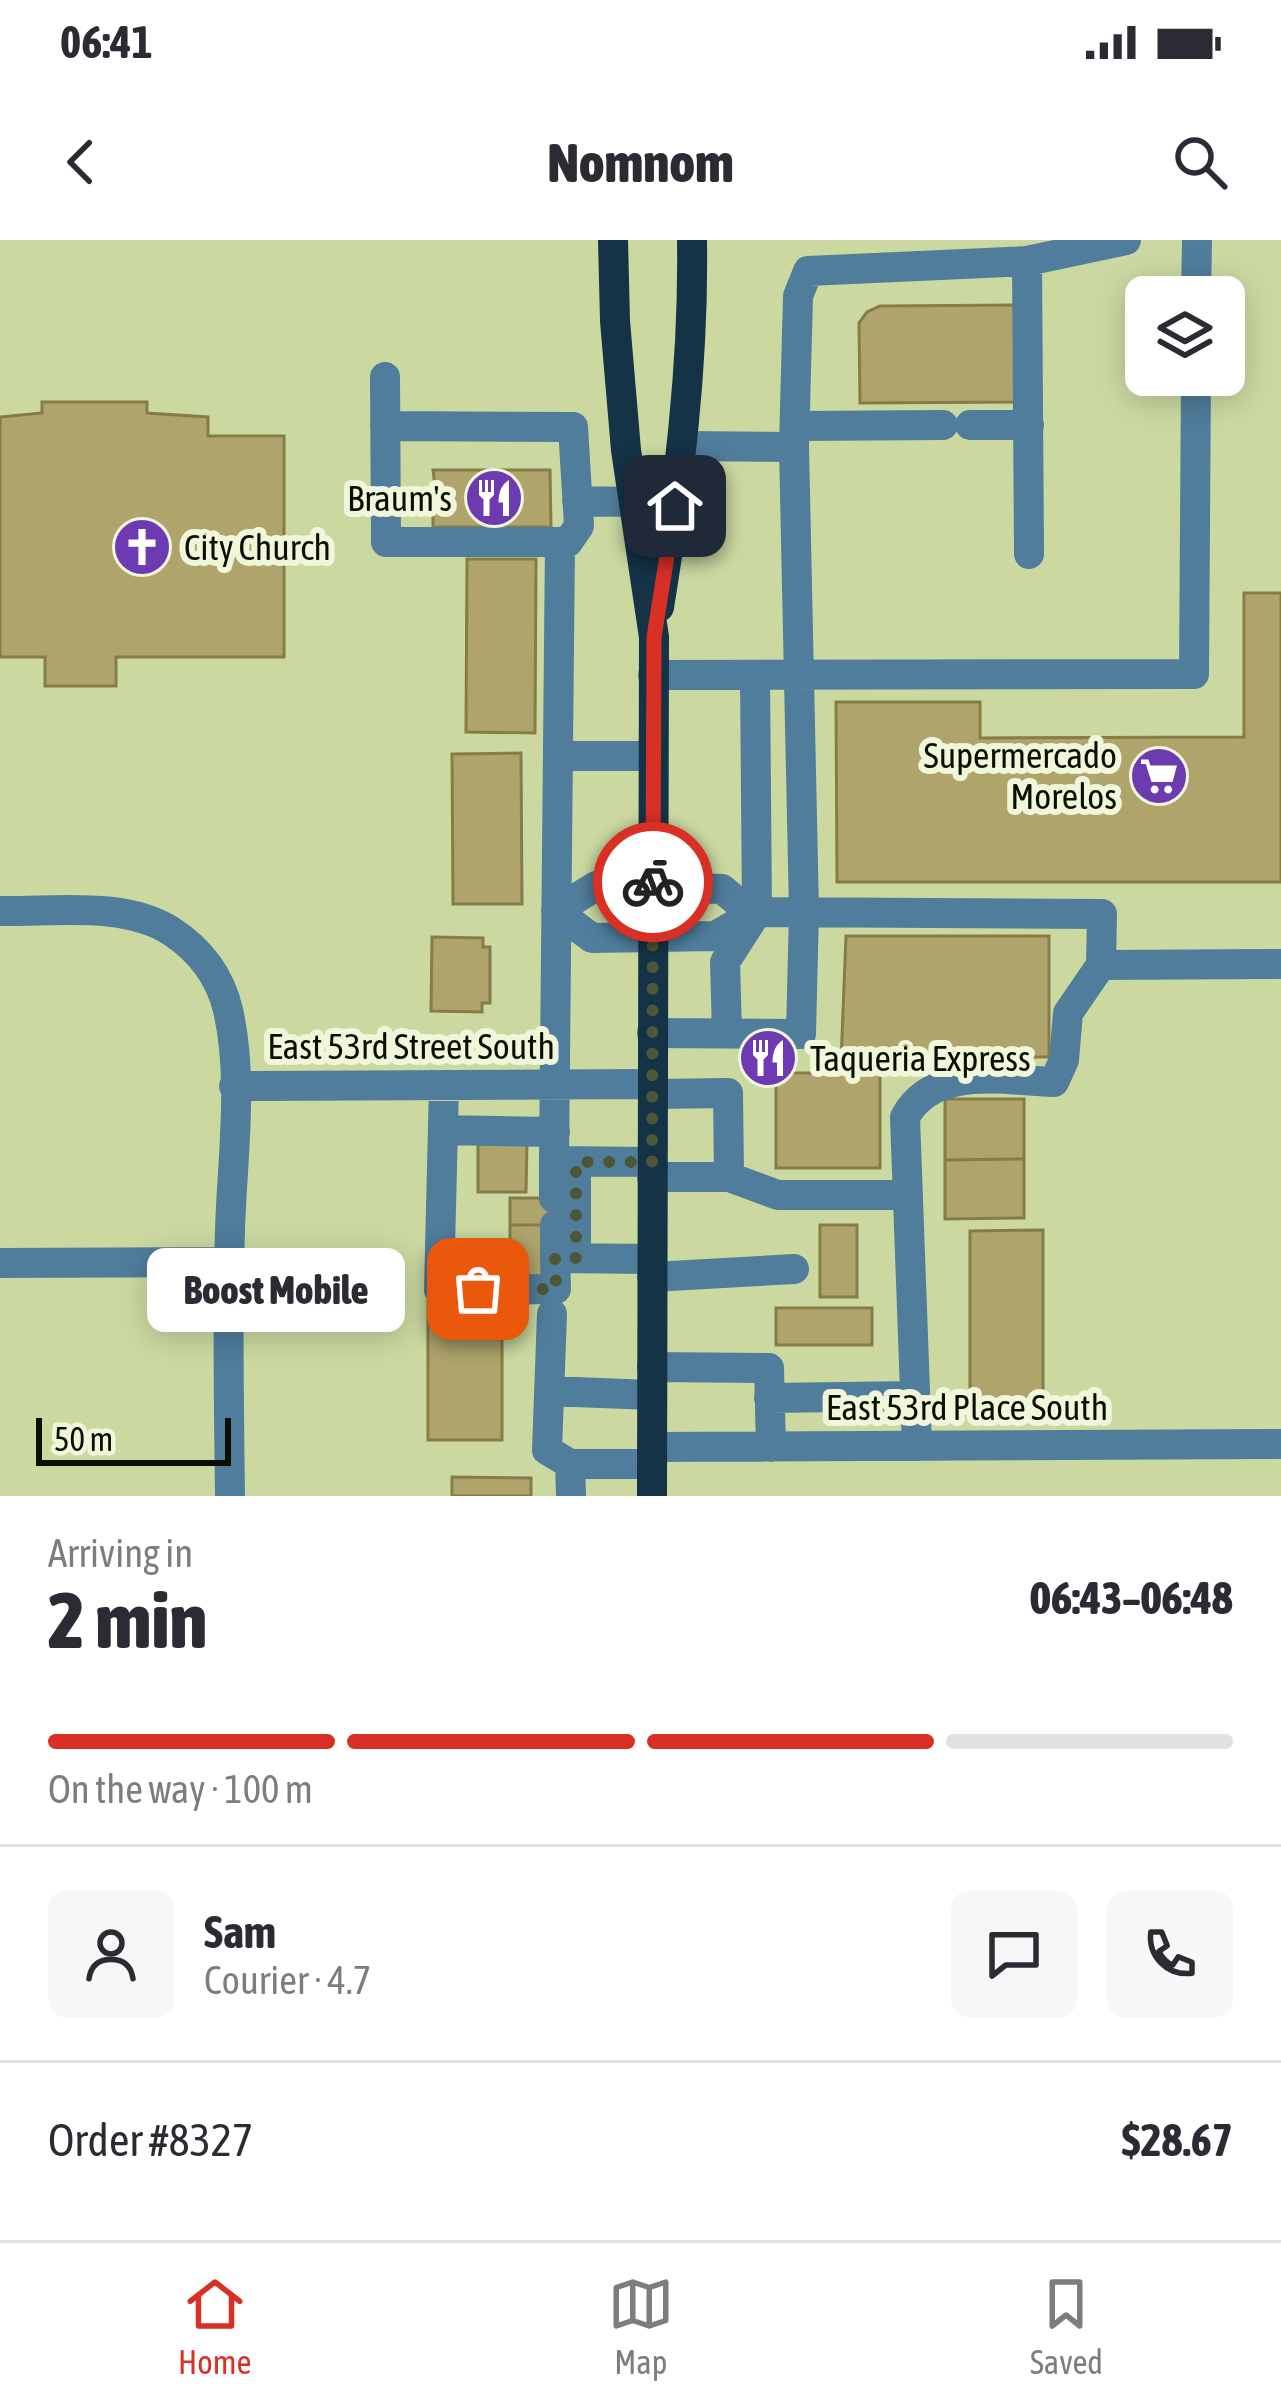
<!DOCTYPE html>
<meta charset="utf-8">
<style>
:root{--surface:#fff;--page:#f7f7f7;--text:#2b2b33;--muted:#7c7c81;--line:#e1e1e2;--accent:#d93025}
body{margin:0;font-family:"Asap Condensed",sans-serif;background:var(--page);color:var(--text);height:100vh;display:flex;flex-direction:column;font-size:45px;white-space:nowrap}
*{box-sizing:border-box;margin:0}
p{font-size:39px;color:var(--muted)}
.icon{flex:none;width:66px;height:66px;fill:none;stroke:currentColor;stroke-width:2;stroke-linecap:round;stroke-linejoin:round}
.map{position:relative;height:1256px;overflow:hidden}
.drawer{display:flex;flex-direction:column;background:var(--surface);flex:1}
.drawer>*{flex:none}
.fabs{position:absolute;left:1125px;top:36px;display:grid;gap:24px}
.fabs a{display:grid;place-items:center;width:120px;height:120px;border-radius:18px;background:var(--surface);box-shadow:0 6px 30px #0003;font-size:60px}
.scale{position:absolute;left:36px;bottom:30px;width:195px;box-sizing:border-box;padding-left:12px;border:6px solid #0b0f00;border-top:0;font-size:33px;line-height:42px;white-space:nowrap;color:#0b0f00;-webkit-text-stroke:9px #eff6da;paint-order:stroke}
.pin{position:absolute;display:grid;place-items:center;width:102px;height:102px;color:#fff;margin:-51px;border-radius:24px;box-shadow:0 6px 18px #0006}
.courier{position:absolute;display:grid;place-items:center;width:120px;height:120px;margin:-60px;border:9px solid #d93025;border-radius:50%;background:#fff;color:#222;box-shadow:0 3px 15px #0007}
.bubble{position:absolute;height:84px;border-radius:18px;background:var(--surface);box-shadow:0 6px 30px #0003;font-size:39px;font-weight:800;line-height:84px;text-align:center}
.head em{font-style:normal;font-weight:800}
.head div{display:flex;flex-direction:column-reverse}
.head{display:flex;align-items:center;justify-content:space-between;height:204px;padding:0 48px}
h1{font-size:78px;font-weight:800;line-height:90px}
.bar{display:grid;grid-template-columns:repeat(4,1fr);gap:18px 12px;align-content:center;height:144px;padding:0 48px}
.bar i{height:15px;border-radius:9px;background:var(--line)}
.bar .on{background:var(--accent)}
.bar p{grid-column:span 4}
.line{display:flex;align-items:center;gap:30px;padding:0 48px;border-top:3px solid var(--line)}
.line div{flex:1}
.round{display:grid;place-items:center;flex:none;width:126px;height:126px;border-radius:18px;background:var(--page)}
.status{display:flex;justify-content:space-between;align-items:center;height:84px;padding:0 60px;background:var(--surface);direction:ltr}
.status svg{height:33px;fill:currentColor}
header{display:flex;justify-content:space-between;align-items:center;height:156px;padding:0 48px;background:var(--surface);font-size:54px;font-weight:800}
.dock{display:flex;justify-content:space-around;align-items:center;height:168px;border-top:3px solid var(--line);background:var(--surface);font-size:33px;color:var(--muted)}
.dock a{display:grid;justify-items:center;gap:6px}
.dock .on{color:var(--accent)}
.map>svg:first-child{display:block}
.building{fill:#aea46c;stroke:#867c46;stroke-width:3}
.lines{fill:none;stroke-linecap:round;stroke-linejoin:round}
.minor{stroke:#507d9b;stroke-width:30}
.major{stroke:#143347;stroke-width:30}
.done{stroke:#4e5638;stroke-width:12;stroke-dasharray:0 21.6}
.route{stroke:#d93025;stroke-width:15}
.labels{text-anchor:middle;stroke-width:12;stroke-linejoin:round;paint-order:stroke}
.poi-label{font-size:36px;fill:#0b0f00;stroke:#eff6da;text-anchor:end}
.street-label{font-size:36px;fill:#0b0f00;stroke:#eff6da}
</style>
<div class="status"><b>06:41</b><svg viewBox="0 0 49 12"><path d="M0 12V9h3v3zM5 12V6h3v6zM10 12V3h3v9zM15 12V0h3v12zM26 1h20v11H26zM47 4h2v5h-2z"/></svg></div>
<header><svg class="icon" aria-label="back" viewBox="0 0 24 24"><path d="M15 5l-7 7 7 7"/></svg>Nomnom<svg class="icon" aria-label="search" viewBox="0 0 24 24"><circle cx="10" cy="10" r="6"/><path d="M15 15l6 6"/></svg></header>
<div class="map">
<svg width="1281" height="1256" viewBox="0 0 1281 1256">
<rect width="100%" height="100%" fill="#cbd9a1"/>
<!-- building -->
<path class="building" d="M1019 65 1020 162 860 163 859 83 867 72 880 66Z
M42 162H147V173L208 177V196H284V417H116V446H45V417H0V177L42 173Z
M433 230H550L551 287H433V271H438Z
M467 319H536L535 493 466 492Z
M1244 353H1281V642H837L836 462H980V498L1244 497Z
M521 513 522 664H453L452 514Z
M846 696H1049V817H866V822H841Z
M432 697 483 698V707H490V763H482V772L431 771Z
M776 833H880V928H776Z
M945 859H1024V919L945 920Z
M478 904H527L526 952H478Z
M1024 919V978L945 979V920Z
M510 958H573V985H510Z
M510 985H544V1038L474 1037V1001H510Z
M820 985H857V1057H820Z
M1043 990V1167H970V991Z
M428 1061H502V1200H428Z
M776 1068H872V1105H776Z
M452 1237 531 1238V1256H452Z"/>
<g class="lines">
<!-- minor -->
<path class="minor" d="M1027 21 1029 314
M1196 57 1197 0
M385 137 386 302H568L579 286 573 187 385 186
M970 185H1029
M797 186 943 185
M684 206 794 207 798 56 808 31 1027 21 1126 0
M577 261 634 262
M560 302 554 921 652 922
M653 435 1194 434 1196 135
M558 516H653
M0 671C54 672 124 661 171 691 200 710 220 736 228 770 244 840 232 920 230 990 227 1079 229 1167 230 1256
M751 673 722 649 596 646 556 671 592 698 715 696 757 672 1102 674 1101 725 1281 724
M652 793 801 794 804 671 794 207
M727 793 725 722 757 672 755 435
M444 845 439 1050 556 1049 555 1018 652 1019
M234 846 652 844
M652 854 728 853 729 937
M443 890 555 892
M554 921V958
M652 937H729L778 955H907
M555 985V1018
M576 1018V922
M0 1023 228 1022
M652 1037 794 1029
M552 1074 547 1210 570 1224 571 1256
M652 1127 769 1128 771 1207
M549 1151 652 1155
M769 1158 915 1156
M917 1206 905 877C933 825 1003 840 1054 842L1064 820 1068 773 1101 725
M652 1207 1281 1204
M570 1224H652"/>
<!-- major -->
<path class="major" d="M613 0 615 81 626 210 654 397 652 1256
M659 367C679 244 694 124 692 0"/>
</g>
<g class="lines">
<!-- done -->
<path class="done" d="M478 1049H556L555 1018H576V922H652L653 642"/>
<!-- route -->
<path class="route" d="M653 642 654 397 675 266"/>
</g>
<!-- icons -->
<defs>
<g id="restaurant-disc" transform="scale(3)"><circle r="9.5" fill="#6d3ab1" stroke="#eff6da"/><path d="M-5-6h1v4h1v-4h1v4h1v-4h1v5L-1.5 .5V6h-2V.5L-5-1ZM5-6V6H3V1.5H1.5Q1.5-4 5-6Z" fill="#fff"/></g>
<g id="church-disc" transform="scale(3)"><circle r="9.5" fill="#6d3ab1" stroke="#eff6da"/><path d="M-1.2-6h2.4v3.5h3.3v2.4h-3.3V6h-2.4V-.1h-3.3v-2.4h3.3Z" fill="#fff"/></g>
<g id="supermarket-disc" transform="scale(3)"><circle r="9.5" fill="#6d3ab1" stroke="#eff6da"/><path d="M-6-5.5h2.5l.6 2H6L4.5 2H-2.5L-4.4-4H-6ZM-1.5 3.2a1.3 1.3 0 1 0 .1 0ZM3 3.2a1.3 1.3 0 1 0 .1 0Z" fill="#fff"/></g>
</defs>
<g fill-rule="evenodd">
<use href="#restaurant-disc" x="494" y="258"/>
<use href="#church-disc" x="142" y="307"/>
<use href="#supermarket-disc" x="1159" y="536"/>
<use href="#restaurant-disc" x="768" y="818"/>
</g>
<g class="labels">
<!-- poi labels -->
<g class="poi-label">
<text x="452" y="271">Braum's</text>
<text x="184" y="320" text-anchor="start">City Church</text>
<text x="1117" y="528">Supermercado<tspan x="1117" dy="41">Morelos</tspan></text>
<text x="810" y="831" text-anchor="start">Taqueria Express</text>
</g>
<!-- street labels -->
<g class="street-label">
<text x="411" y="819">East 53rd Street South</text>
<text x="967" y="1180">East 53rd Place South</text>
</g>
</g>
</svg>
<div class="fabs">
<a><svg class="icon" aria-label="layers" viewBox="0 0 24 24"><path d="M12 4l9 5-9 5-9-5zM3 14l9 5 9-5"/></svg></a>
</div>
<div class="scale">50 m</div>
<div class="pin" style="left:478px;top:1049px;background:#ea580c"><svg class="icon" aria-label="bag" viewBox="0 0 24 24"><path d="M5 8h14l-1 12H6zM9 8a3 3 0 0 1 6 0"/></svg></div>
<div class="pin" style="left:675px;top:266px;background:#1f2937"><svg class="icon" aria-label="home" viewBox="0 0 24 24"><path d="M3 11l9-7 9 7M6 9v11h12V9"/></svg></div>
<div class="courier" style="left:653px;top:642px"><svg class="icon" aria-label="bike" viewBox="0 0 24 24"><circle cx="6" cy="16" r="4"/><circle cx="18" cy="16" r="4"/><path d="M6 16l4-8h5l3 8M10 8l3 8H6M13 5h3"/></svg></div>
<div class="bubble" style="left:147px;top:1008px;width:258px">Boost Mobile</div>
</div>
<section class="drawer">
<div class="head"><div><h1>2 min</h1><p>Arriving in</p></div><em>06:43–06:48</em></div>
<div class="bar"><i class="on"></i><i class="on"></i><i class="on"></i><i></i><p>On the way · 100 m</p></div>
<div class="line" style="height:216px"><a class="round"><svg class="icon" aria-label="person" viewBox="0 0 24 24"><circle cx="12" cy="8" r="4"/><path d="M4 21q1-7 8-7t8 7"/></svg></a><div><b>Sam</b><p>Courier · 4.7</p></div><a class="round"><svg class="icon" aria-label="chat" viewBox="0 0 24 24"><path d="M4 5h16v11H9l-5 4z"/></svg></a><a class="round"><svg class="icon" aria-label="phone" viewBox="0 0 24 24"><path d="M5 4h4l2 5-3 2q2 4 5 5l2-3 5 2v4C11 20 4 13 5 4z"/></svg></a></div>
<div class="line" style="height:156px"><div>Order #8327</div><b>$28.67</b></div>
</section>
<nav class="dock">
<a class="on"><svg class="icon" aria-label="home" viewBox="0 0 24 24"><path d="M3 11l9-7 9 7M6 9v11h12V9"/></svg>Home</a>
<a><svg class="icon" aria-label="map" viewBox="0 0 24 24"><path d="M3 6l6-2 6 2 6-2v14l-6 2-6-2-6 2zM9 4v14M15 6v14"/></svg>Map</a>
<a><svg class="icon" aria-label="saved" viewBox="0 0 24 24"><path d="M7 4h10v16l-5-4-5 4z"/></svg>Saved</a>
</nav>
